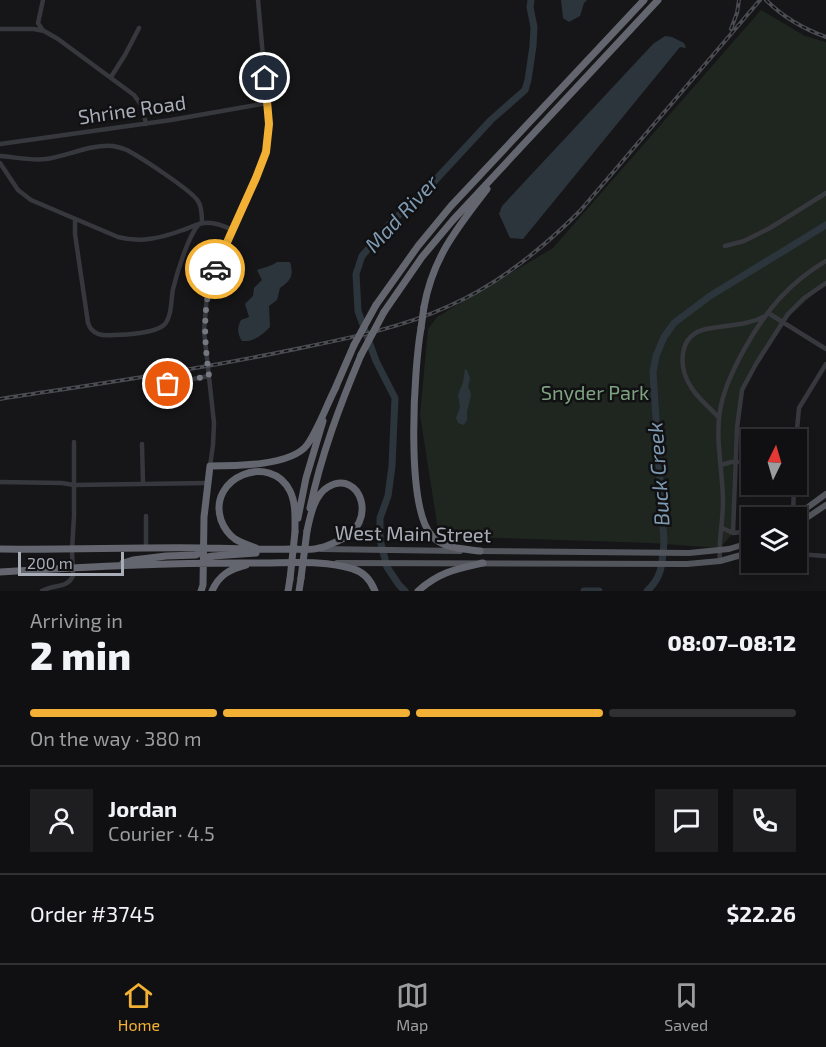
<!DOCTYPE html>
<meta charset="utf-8">
<style>
:root{--surface:#101012;--page:#1e1e20;--text:#f1f3f6;--muted:#9c9d9f;--line:#303032;--accent:#f2b134}
body{margin:0;font-family:"Exo 2",sans-serif;background:var(--page);color:var(--text);height:100vh;display:flex;flex-direction:column;font-size:22px;white-space:nowrap}
*{box-sizing:border-box;margin:0}
p{font-size:20px;color:var(--muted)}
.icon{flex:none;width:33px;height:33px;fill:none;stroke:currentColor;stroke-width:2;stroke-linecap:round;stroke-linejoin:round}
.map{position:relative;height:591px;overflow:hidden}
.drawer{display:flex;flex-direction:column;background:var(--surface);flex:1}
.drawer>*{flex:none}
.needle{width:39px;rotate:5deg}
.fabs{position:absolute;left:741px;top:429px;display:grid;gap:12px}
.fabs a{display:grid;place-items:center;width:66px;height:66px;border-radius:0px;background:var(--surface);box-shadow:0 3px 9px #0003,0 0 0 2px var(--line);font-size:30px}
.scale{position:absolute;left:18px;bottom:15px;width:106px;box-sizing:border-box;padding-left:6px;border:3px solid #a8adb8;border-top:0;font-size:16px;line-height:21px;white-space:nowrap;color:#a8adb8;-webkit-text-stroke:4px #111113;paint-order:stroke}
.pin{position:absolute;display:grid;place-items:center;width:51px;height:51px;color:#fff;margin:-26px;border:3px solid #fff;border-radius:50%;box-shadow:0 2px 6px #0007}
.courier{position:absolute;display:grid;place-items:center;width:60px;height:60px;margin:-30px;border:4px solid #f2b134;border-radius:50%;background:#fff;color:#222;box-shadow:0 2px 8px #0007}
.head em{font-style:normal;font-weight:800}
.head div{display:flex;flex-direction:column-reverse}
.head{display:flex;align-items:center;justify-content:space-between;height:102px;padding:0 30px}
h1{font-size:39px;font-weight:800;line-height:45px}
.bar{display:grid;grid-template-columns:repeat(4,1fr);gap:9px 6px;align-content:center;height:72px;padding:0 30px}
.bar i{height:8px;border-radius:4px;background:var(--line)}
.bar .current{background:var(--accent)}
.bar p{grid-column:span 4}
.line{display:flex;align-items:center;gap:15px;padding:0 30px;border-top:2px solid var(--line)}
.line div{flex:1}
.round{display:grid;place-items:center;flex:none;width:63px;height:63px;border-radius:0px;background:var(--page)}
.tabs{display:flex;justify-content:space-around;align-items:center;height:84px;border-top:2px solid var(--line);background:var(--surface);font-size:16px;color:var(--muted)}
.tabs a{display:grid;justify-items:center;gap:3px}
.tabs .current{color:var(--accent)}
.map>svg:first-child{display:block}
.green{fill:#1e261f}
.water{fill:#2c353c}
.lines{fill:none;stroke-linecap:round;stroke-linejoin:round}
.river{stroke:#2c353c;stroke-width:7}
.minor{stroke:#37383d;stroke-width:4.5}
.major{stroke:#53555c;stroke-width:6}
.highway{stroke:#63666e;stroke-width:7}
.rail-casing{stroke:#4a4c52;stroke-width:4}
.rail{stroke:#111113;stroke-width:1.5;stroke-dasharray:4.5;stroke-linecap:butt}
.highway-bridge{stroke:#63666e;stroke-width:7}
.done{stroke:#757880;stroke-width:6;stroke-dasharray:0 10.8}
.route{stroke:#f2b134;stroke-width:8}
.labels{text-anchor:middle;stroke-width:5;stroke-linejoin:round;paint-order:stroke}
.street-label{font-size:20px;fill:#a8adb8;stroke:#111113}
.park-label{font-size:20px;fill:#7fa381;stroke:#111113}
.water-label{font-size:21px;font-style:italic;fill:#7f9bb3;stroke:#111113}
</style>
<div class="map">
<svg width="826" height="591" viewBox="0 0 826 591">
<rect width="100%" height="100%" fill="#161618"/>
<!-- green -->
<path class="green" d="M761 10 805 36 826 42V283L783 322 744 384 737 428 733 533 720 548 650 543 439 536 420 415 428 329 437 317 553 248Z"/>
<!-- water -->
<path class="water" d="M561 0H587L584 3 580 16 569 22 563 18Z
M665 36 672 37 684 43 686 48 680 47 523 239 510 238 499 214 502 206 653 44Z
M277 262H290C294 276 291 280 280 288L277 300 269 306 270 327C262 335 254 342 242 341 237 333 237 328 241 320L249 317 245 304 253 296 254 288 262 280 257 270 272 265Z
M465 369 467 370 470 378 468 388 470 390 471 396 467 411V420L464 425 458 423 456 418 460 407 458 395 463 382Z"/>
<g class="lines">
<!-- river -->
<path class="river" d="M405 591 399 585 387 567 380 540V518L388 496 392 466 395 398 376 361 358 311 356 274 362 256 393 220 416 201 491 120 525 90 528 80 533 46 534 27 530 7 531 0
M584 591H599
M647 591C663 576 662 563 664 542L653 372 656 356 664 337 674 323 710 296 826 225"/>
<!-- minor -->
<path class="minor" d="M0 29H34L44 31 58 39 134 95 142 106 146 124
M42 29 38 23 43 0
M111 77 125 55 139 28
M0 144 171 120 267 103
M0 156C15 157 30 161 46 159 68 156 90 144 113 146 118 147 122 148 127 150 140 157 191 190 198 201 202 207 202 216 202 223
M0 163 18 190 31 200 118 237C141 243 161 238 183 230 190 228 198 223 205 223 215 222 224 226 232 230
M75 219V234L88 323C92 335 102 336 114 335 126 335 155 333 164 325 172 317 171 299 173 289 177 273 188 236 199 224
M725 246 744 241 770 228 826 193
M768 313 826 349
M155 386 209 376
M719 418C710 407 698 399 691 387 678 367 678 335 706 329 725 325 747 326 765 316
M796 440 799 408 826 364
M142 444 143 484
M721 465 731 462H752
M210 466 213 445 214 423 204 331 207 295 220 258 263 161 269 135 268 113 258 0
M0 482 62 483 74 485 207 483
M146 516V549
M793 518 794 484
M722 528 733 533 752 531
M733 533 737 428 742 390 756 364 788 314 804 298 826 283
M796 554 826 556
M720 561C718 542 723 522 723 502 723 472 715 440 720 411 725 377 757 323 780 298 793 284 809 271 826 261
M42 591C53 584 67 589 73 576L72 550 74 516V442"/>
<!-- major -->
<path class="major" d="M793 518 826 494
M796 525 826 505
M321 549 460 551
M477 551 689 553 729 549 752 542
M337 563 687 564 720 561 752 552"/>
<!-- highway -->
<path class="highway" d="M376 305 418 246 451 206 644 0
M424 307C433 257 457 228 487 189
M384 312 422 257 453 220 658 0
M421 328C414 368 405 507 432 536 444 549 464 549 480 551
M334 391 354 345
M310 508C321 455 340 405 361 355
M298 518 306 478 323 421
M256 548C249 545 241 543 235 539 228 534 224 528 221 520 207 477 271 452 290 491 296 503 295 518 295 532
M0 549C68 550 137 547 205 548 234 548 263 550 291 549 300 549 310 551 319 548 326 547 333 543 340 540 379 524 361 468 328 487 314 495 310 517 307 531
M204 562 208 557 213 556 256 553
M123 563 133 560 166 556 196 555 201 552 204 548
M0 572C87 567 175 562 262 563 291 563 325 560 353 569 364 572 371 581 375 591
M201 591 203 585 204 517 210 466C235 466 291 466 307 445 318 430 327 404 336 387
M212 591C219 575 230 569 246 565
M288 591 290 579
M299 591 301 578
M418 591C439 572 456 569 483 563"/>
<!-- rail casing -->
<g class="rail-casing">
<path id="rail" d="M766 0C783 17 804 29 826 37
M731 29 737 13 739 0
M0 399C97 384 195 370 291 350 344 339 399 329 449 306 499 284 542 249 580 211L760 0"/>
</g>
<!-- rail -->
<use href="#rail" class="rail"/>
<!-- highway-bridge -->
<path class="highway-bridge" d="M421 328 424 307
M354 345 376 305
M361 355 384 312
M301 578 307 531
M290 579 295 532"/>
</g>
<g class="lines">
<!-- done -->
<path class="done" d="M168 384 209 376C204 339 202 305 215 269"/>
<!-- route -->
<path class="route" d="M215 269 256 178 266 152 269 124 265 78"/>
</g>
<g class="labels">
<!-- street labels -->
<g class="street-label">
<text transform="translate(132 110) rotate(-8)" y="7">Shrine Road</text>
<text transform="translate(413 534) rotate(1)" y="7">West Main Street</text>
</g>
<!-- park labels -->
<g class="park-label">
<text x="595" y="400">Snyder Park</text>
</g>
<!-- water labels -->
<g class="water-label">
<text transform="translate(402 214) rotate(-47)" y="7">Mad River</text>
<text transform="translate(659 474) rotate(-94)" y="7">Buck Creek</text>
</g>
</g>
</svg>
<div class="fabs">
<a><svg class="needle" viewBox="-14 -14 28 28"><path d="M0-13l5 13h-10z" fill="#e53935"/><path d="M0 13l5-13h-10z" fill="#9c9d9f"/></svg></a>
<a><svg class="icon" aria-label="layers" viewBox="0 0 24 24"><path d="M12 4l9 5-9 5-9-5zM3 14l9 5 9-5"/></svg></a>
</div>
<div class="scale">200 m</div>
<div class="pin" style="left:168px;top:384px;background:#ea580c"><svg class="icon" aria-label="bag" viewBox="0 0 24 24"><path d="M5 8h14l-1 12H6zM9 8a3 3 0 0 1 6 0"/></svg></div>
<div class="pin" style="left:265px;top:78px;background:#1f2937"><svg class="icon" aria-label="home" viewBox="0 0 24 24"><path d="M3 11l9-7 9 7M6 9v11h12V9"/></svg></div>
<div class="courier" style="left:215px;top:269px"><svg class="icon" aria-label="car" viewBox="0 0 24 24"><path d="M5 17H2v-5l4-1 3-4h7l3 4 3 1v5h-3M9 17h6M6 11h13"/><circle cx="7" cy="17" r="2"/><circle cx="17" cy="17" r="2"/></svg></div>
</div>
<section class="drawer">
<div class="head"><div><h1>2 min</h1><p>Arriving in</p></div><em>08:07–08:12</em></div>
<div class="bar"><i class="current"></i><i class="current"></i><i class="current"></i><i></i><p>On the way · 380 m</p></div>
<div class="line" style="height:108px"><a class="round"><svg class="icon" aria-label="person" viewBox="0 0 24 24"><circle cx="12" cy="8" r="4"/><path d="M4 21q1-7 8-7t8 7"/></svg></a><div><b>Jordan</b><p>Courier · 4.5</p></div><a class="round"><svg class="icon" aria-label="chat" viewBox="0 0 24 24"><path d="M4 5h16v11H9l-5 4z"/></svg></a><a class="round"><svg class="icon" aria-label="phone" viewBox="0 0 24 24"><path d="M5 4h4l2 5-3 2q2 4 5 5l2-3 5 2v4C11 20 4 13 5 4z"/></svg></a></div>
<div class="line" style="height:78px"><div>Order #3745</div><b>$22.26</b></div>
</section>
<nav class="tabs">
<a class="current"><svg class="icon" aria-label="home" viewBox="0 0 24 24"><path d="M3 11l9-7 9 7M6 9v11h12V9"/></svg>Home</a>
<a><svg class="icon" aria-label="map" viewBox="0 0 24 24"><path d="M3 6l6-2 6 2 6-2v14l-6 2-6-2-6 2zM9 4v14M15 6v14"/></svg>Map</a>
<a><svg class="icon" aria-label="saved" viewBox="0 0 24 24"><path d="M7 4h10v16l-5-4-5 4z"/></svg>Saved</a>
</nav>
